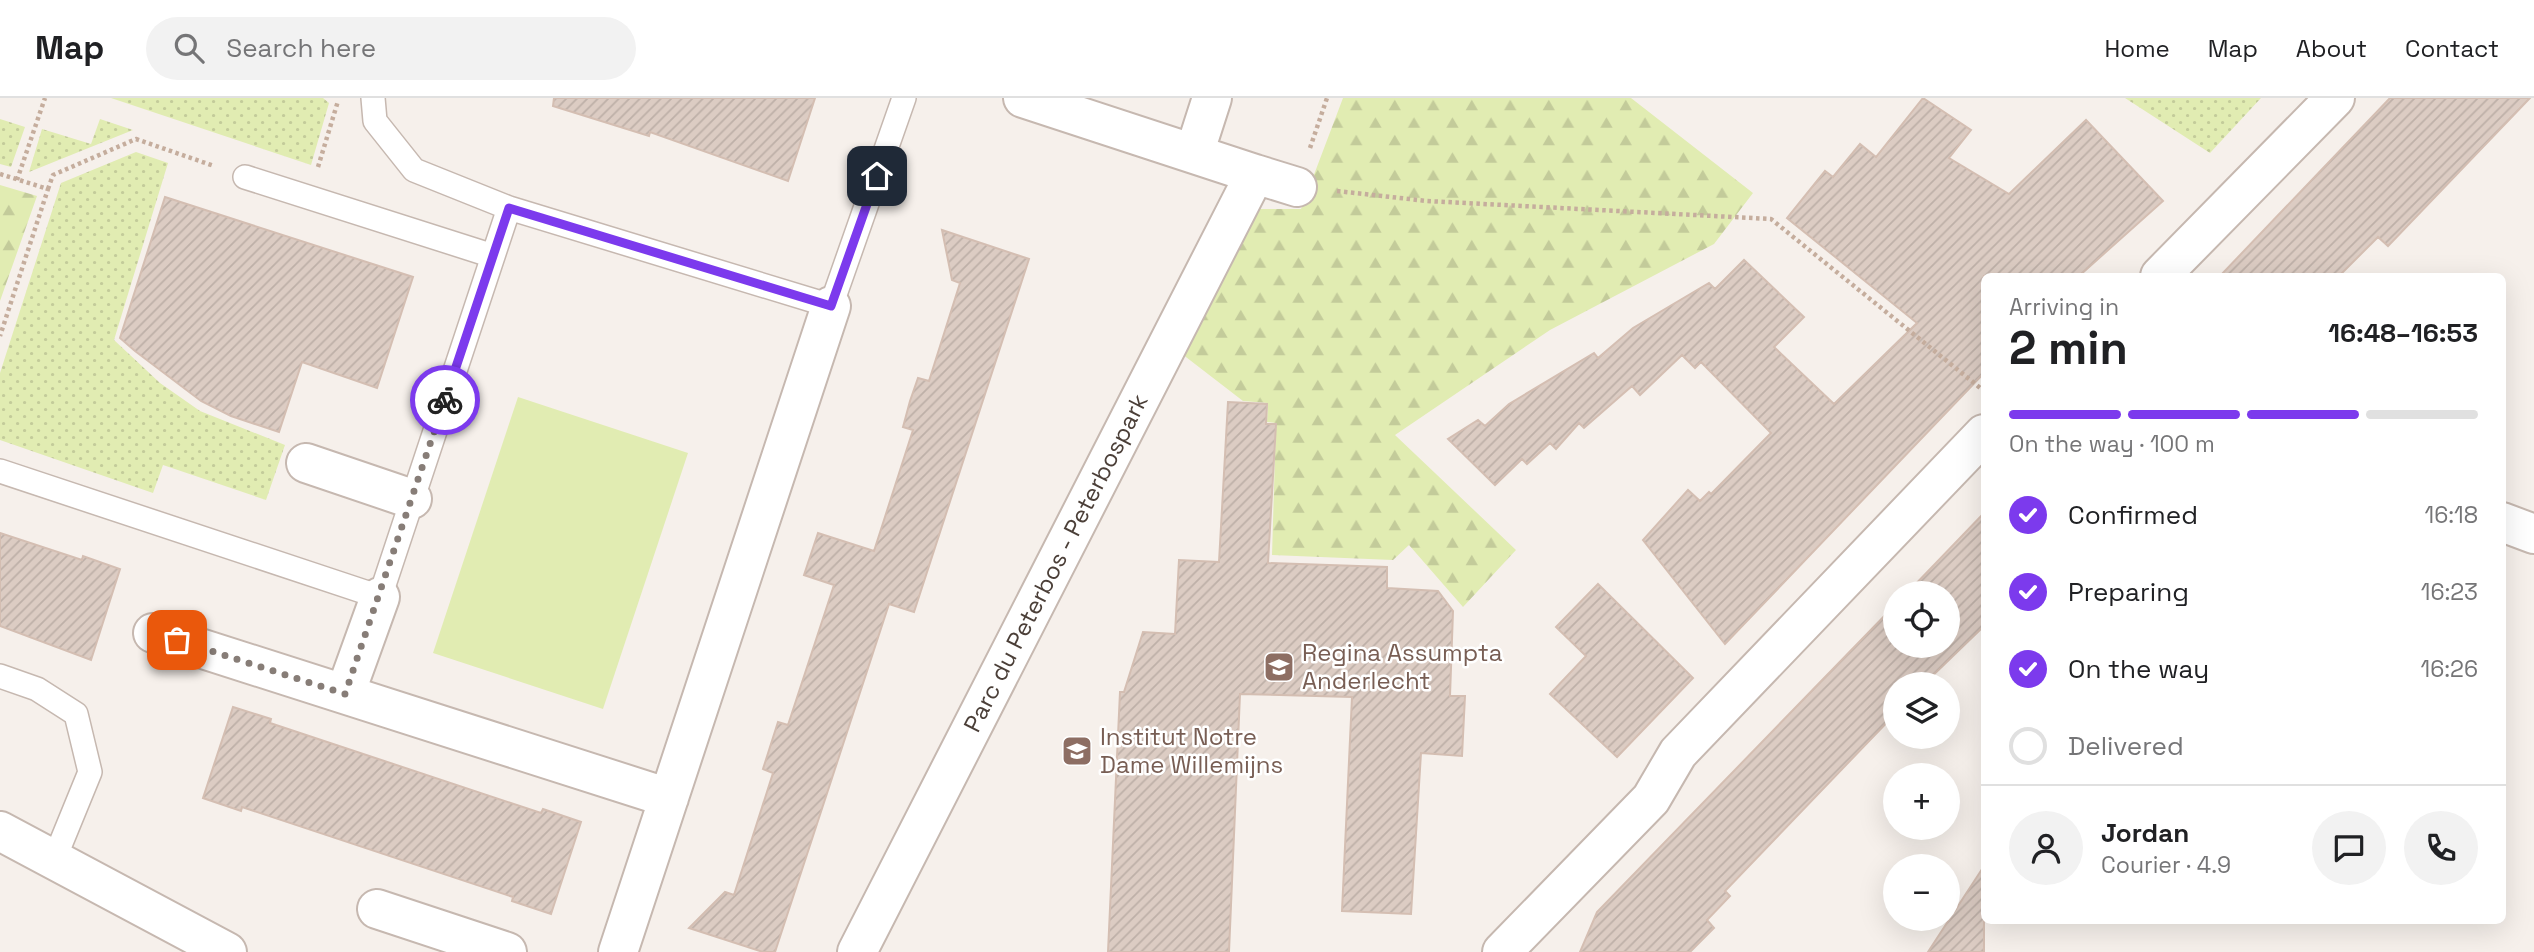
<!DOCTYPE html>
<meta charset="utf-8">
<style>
:root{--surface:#fff;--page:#f2f2f2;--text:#202124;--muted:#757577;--line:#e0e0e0;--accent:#7c3aed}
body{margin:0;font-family:"Space Grotesk",sans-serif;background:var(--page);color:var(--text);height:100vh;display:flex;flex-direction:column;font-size:26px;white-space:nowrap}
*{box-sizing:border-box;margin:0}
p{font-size:23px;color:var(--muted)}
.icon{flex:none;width:38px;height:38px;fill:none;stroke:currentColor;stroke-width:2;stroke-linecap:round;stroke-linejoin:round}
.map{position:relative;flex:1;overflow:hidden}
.drawer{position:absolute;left:1981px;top:175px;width:525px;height:651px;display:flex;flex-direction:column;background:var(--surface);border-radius:10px;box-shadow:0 7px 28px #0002}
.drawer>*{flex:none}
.buttons{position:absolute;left:1883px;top:483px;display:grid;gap:14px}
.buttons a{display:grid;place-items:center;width:77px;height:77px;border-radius:50%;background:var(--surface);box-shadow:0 7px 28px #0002;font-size:35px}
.pin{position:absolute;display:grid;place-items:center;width:60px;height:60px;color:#fff;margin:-30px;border-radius:14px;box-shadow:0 4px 10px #0006}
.courier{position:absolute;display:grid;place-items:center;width:70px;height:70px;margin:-35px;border:5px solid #7c3aed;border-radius:50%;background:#fff;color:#222;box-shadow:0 2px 9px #0007}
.overview em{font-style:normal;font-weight:600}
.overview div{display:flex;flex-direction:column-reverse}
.overview{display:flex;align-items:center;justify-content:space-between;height:119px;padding:0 28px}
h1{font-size:46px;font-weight:600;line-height:52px}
.bar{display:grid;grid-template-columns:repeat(4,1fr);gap:10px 7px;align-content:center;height:84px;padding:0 28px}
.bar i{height:9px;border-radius:5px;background:var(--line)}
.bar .current{background:var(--accent)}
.bar p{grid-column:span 4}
.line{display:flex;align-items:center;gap:18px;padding:0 28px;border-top:2px solid var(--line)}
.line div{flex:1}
.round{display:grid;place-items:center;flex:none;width:74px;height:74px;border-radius:37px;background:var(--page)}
ol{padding:0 28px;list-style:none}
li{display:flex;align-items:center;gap:21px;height:77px}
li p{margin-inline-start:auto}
li .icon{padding:7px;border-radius:50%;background:var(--accent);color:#fff;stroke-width:4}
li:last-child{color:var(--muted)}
li i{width:38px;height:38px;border:4px solid var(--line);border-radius:50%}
header{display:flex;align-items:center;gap:42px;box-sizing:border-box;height:98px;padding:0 35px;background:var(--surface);border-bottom:2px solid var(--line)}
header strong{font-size:33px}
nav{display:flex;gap:38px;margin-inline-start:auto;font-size:24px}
.search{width:490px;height:63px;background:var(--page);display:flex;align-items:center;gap:18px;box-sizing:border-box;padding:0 24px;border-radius:38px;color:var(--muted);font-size:26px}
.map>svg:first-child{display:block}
.grass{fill:url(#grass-dots)}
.forest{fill:url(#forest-firs)}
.garden{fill:#e1ecb2}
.building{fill:url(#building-hatch);stroke:#d4beb2;stroke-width:2}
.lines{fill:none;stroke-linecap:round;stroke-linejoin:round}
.service-casing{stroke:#c6b8b0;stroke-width:26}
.minor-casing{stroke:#c6b8b0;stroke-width:42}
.path{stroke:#c5ad9d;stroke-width:4.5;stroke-dasharray:3.5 3.5;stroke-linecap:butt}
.service{stroke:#fff;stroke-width:23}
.minor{stroke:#fff;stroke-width:38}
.done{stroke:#877d77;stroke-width:7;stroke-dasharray:0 12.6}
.route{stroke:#7c3aed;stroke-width:9}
.labels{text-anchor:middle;stroke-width:5;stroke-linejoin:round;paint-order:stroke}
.street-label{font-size:24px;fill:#4b3f38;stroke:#fff}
.education-label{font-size:24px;fill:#785e54;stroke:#fff;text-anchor:start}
</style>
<header>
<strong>Map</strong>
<div class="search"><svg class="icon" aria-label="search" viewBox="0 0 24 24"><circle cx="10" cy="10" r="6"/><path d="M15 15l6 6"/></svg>Search here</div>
<nav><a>Home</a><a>Map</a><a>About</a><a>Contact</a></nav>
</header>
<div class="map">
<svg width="2534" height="854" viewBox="0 0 2534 854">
<defs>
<pattern id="grass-dots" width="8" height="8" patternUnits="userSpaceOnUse" patternTransform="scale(1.75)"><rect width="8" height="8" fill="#e1ecb2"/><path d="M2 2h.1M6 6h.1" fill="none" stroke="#c3cb9a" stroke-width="1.8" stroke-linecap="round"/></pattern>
<pattern id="forest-firs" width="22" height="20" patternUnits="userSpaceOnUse" patternTransform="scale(1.75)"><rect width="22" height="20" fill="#e1ecb2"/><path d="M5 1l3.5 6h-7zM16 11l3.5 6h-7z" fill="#c3cb9a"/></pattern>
<pattern id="building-hatch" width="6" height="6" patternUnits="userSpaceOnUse" patternTransform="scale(1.75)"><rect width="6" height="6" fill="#dcccc3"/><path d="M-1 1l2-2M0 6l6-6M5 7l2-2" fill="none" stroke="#beb0a8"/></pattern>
</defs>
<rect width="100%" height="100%" fill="#f6f0eb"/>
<!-- grass -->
<path class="grass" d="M111 0H323L329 5 311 67Z
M2125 0H2261L2210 55Z
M0 21 25 29 11 69 0 66Z
M100 21 133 32 29 74 42 31 91 46Z
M136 54 168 65 114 242 160 285 200 313 285 347 266 402 163 367 153 395 0 342V275L61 85Z"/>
<!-- forest -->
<path class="forest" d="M1343 0H1631L1753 95 1714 146 1550 232 1395 337 1516 452 1463 509 1409 447 1393 462 1272 457 1276 325 1267 324 1268 305 1243 303 1182 256 1260 111H1301Z
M0 87 37 98 0 203Z"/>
<!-- garden -->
<path class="garden" d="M518 299 688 355 603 611 433 555Z"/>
<!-- building -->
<path class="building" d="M554 0H815L788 83 650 34 649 38 553 8Z
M1923 0 1971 32 1949 60 2009 96 2086 22 2163 103 2079 178H1984V275L1725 546 1643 442 1688 392 1700 403 1709 394 1711 396 1771 335 1701 264 1695 270 1682 257 1640 297 1632 288 1584 330 1579 325 1556 351 1550 345 1527 366 1522 361 1495 387 1448 341 1478 322 1485 328 1509 306 1594 255 1598 260 1633 230 1709 185 1715 191 1744 162 1804 219 1774 249 1834 306 1917 225 1787 120 1825 73 1833 79 1860 46 1876 59Z
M2390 0H2530L2388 148 2378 139 2339 178H2220Z
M165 99 413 179 377 290 302 264 279 334 231 318 201 303 135 253 120 240Z
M942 132 1029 161 914 514 889 506 775 854H763L689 830 725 794 734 797 773 675 763 671 778 624 788 627 834 487 804 477 818 435 874 453 913 332 903 329 910 303 918 280 929 283 960 185 952 182Z
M1228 304 1267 306 1266 326H1276L1268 465 1387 469V490L1438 493 1453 513 1450 598H1465L1462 658 1421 655 1411 816 1342 813 1352 599 1240 596 1229 854H1108L1120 594H1124L1143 534 1175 536 1179 462 1219 464Z
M1984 415V528L1924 586H1895V616L1725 793 1730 798 1707 822 1714 830 1690 854H1580L1597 814 1895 507V548H1948V495H1907Z
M0 435 82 462 83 458 120 471 91 562 0 528Z
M1598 486 1693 580 1617 659 1550 596 1586 558 1556 529Z
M233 609 271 621 270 625 541 715 543 711 581 724 551 816 512 803 513 799 242 709 241 713 203 700Z
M1984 768V854H1928Z"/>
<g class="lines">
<!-- service casing -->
<g class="service-casing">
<path id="service" d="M373 0 375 23 414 72 509 110
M245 79 493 158
M0 373 380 499 509 110 831 208 904 0
M0 578 37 591 76 616 90 674 54 762"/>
</g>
<!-- minor casing -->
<g class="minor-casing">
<path id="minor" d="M1023 0 1194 56
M1212 0 1194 56 1255 76
M2160 178 2335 0
M306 365 412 401
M2502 424 2534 436
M153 535 669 700
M345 596 380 499
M0 733 227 854
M377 811 507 854
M618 854 831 208
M857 854 1255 76 1297 89
M1502 854 1651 701 1678 655 1984 336"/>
</g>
<!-- path -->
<path class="path" d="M1310 50 1327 0
M318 69 338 3
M0 76 48 91 0 238
M17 82 45 0
M48 91 53 77 136 41 214 68
M1337 93 1427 103 1771 121 1984 293"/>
<!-- service -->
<use href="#service" class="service"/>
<!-- minor -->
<use href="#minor" class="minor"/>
</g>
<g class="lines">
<!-- done -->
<path class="done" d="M177 542 345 596 445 302"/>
<!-- route -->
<path class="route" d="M445 302 509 110 831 208 877 78"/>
</g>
<!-- icons -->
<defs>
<g id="school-square" transform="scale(1.575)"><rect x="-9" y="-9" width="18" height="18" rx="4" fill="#8d6e63" stroke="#fff"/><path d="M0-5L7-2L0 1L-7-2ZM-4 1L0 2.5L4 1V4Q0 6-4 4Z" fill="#fff"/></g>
</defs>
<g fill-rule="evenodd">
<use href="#school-square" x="1279" y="569"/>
<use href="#school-square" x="1077" y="653"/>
</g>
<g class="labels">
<!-- street labels -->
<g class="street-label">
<text transform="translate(1056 465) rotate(-63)" y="8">Parc du Peterbos - Peterbospark</text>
</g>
<!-- education labels -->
<g class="education-label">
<text x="1302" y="563">Regina Assumpta<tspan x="1302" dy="28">Anderlecht</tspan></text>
<text x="1100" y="647">Institut Notre<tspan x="1100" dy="28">Dame Willemijns</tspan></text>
</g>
</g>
</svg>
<div class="buttons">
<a><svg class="icon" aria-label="locate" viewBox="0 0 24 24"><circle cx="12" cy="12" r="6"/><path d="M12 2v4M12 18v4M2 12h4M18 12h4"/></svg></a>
<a><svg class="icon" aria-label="layers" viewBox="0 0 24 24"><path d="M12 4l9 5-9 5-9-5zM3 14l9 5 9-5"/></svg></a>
<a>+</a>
<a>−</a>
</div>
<div class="pin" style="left:177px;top:542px;background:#ea580c"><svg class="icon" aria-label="bag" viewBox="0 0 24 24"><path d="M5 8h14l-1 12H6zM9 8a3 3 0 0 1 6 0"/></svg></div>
<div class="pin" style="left:877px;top:78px;background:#1f2937"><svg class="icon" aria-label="home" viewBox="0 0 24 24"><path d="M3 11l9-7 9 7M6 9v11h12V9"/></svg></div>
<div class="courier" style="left:445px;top:302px"><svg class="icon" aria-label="bike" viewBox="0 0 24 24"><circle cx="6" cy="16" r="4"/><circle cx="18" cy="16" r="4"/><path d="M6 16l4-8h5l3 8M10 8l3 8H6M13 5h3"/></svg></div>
<section class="drawer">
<div class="overview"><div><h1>2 min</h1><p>Arriving in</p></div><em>16:48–16:53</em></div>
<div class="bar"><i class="current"></i><i class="current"></i><i class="current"></i><i></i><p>On the way · 100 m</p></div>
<ol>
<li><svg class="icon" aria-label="check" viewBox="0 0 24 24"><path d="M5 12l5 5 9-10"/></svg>Confirmed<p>16:18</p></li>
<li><svg class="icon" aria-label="check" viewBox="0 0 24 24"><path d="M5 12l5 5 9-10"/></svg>Preparing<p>16:23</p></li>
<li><svg class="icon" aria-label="check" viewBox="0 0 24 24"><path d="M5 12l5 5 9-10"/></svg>On the way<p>16:26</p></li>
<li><i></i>Delivered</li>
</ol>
<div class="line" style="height:126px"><a class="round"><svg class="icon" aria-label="person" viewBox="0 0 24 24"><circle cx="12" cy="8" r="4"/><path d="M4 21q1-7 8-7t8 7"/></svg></a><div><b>Jordan</b><p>Courier · 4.9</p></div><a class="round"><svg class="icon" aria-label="chat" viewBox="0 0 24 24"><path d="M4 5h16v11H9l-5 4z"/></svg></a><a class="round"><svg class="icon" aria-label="phone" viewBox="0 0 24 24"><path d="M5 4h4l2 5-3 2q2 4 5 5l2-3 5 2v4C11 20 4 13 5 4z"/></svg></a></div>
</section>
</div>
